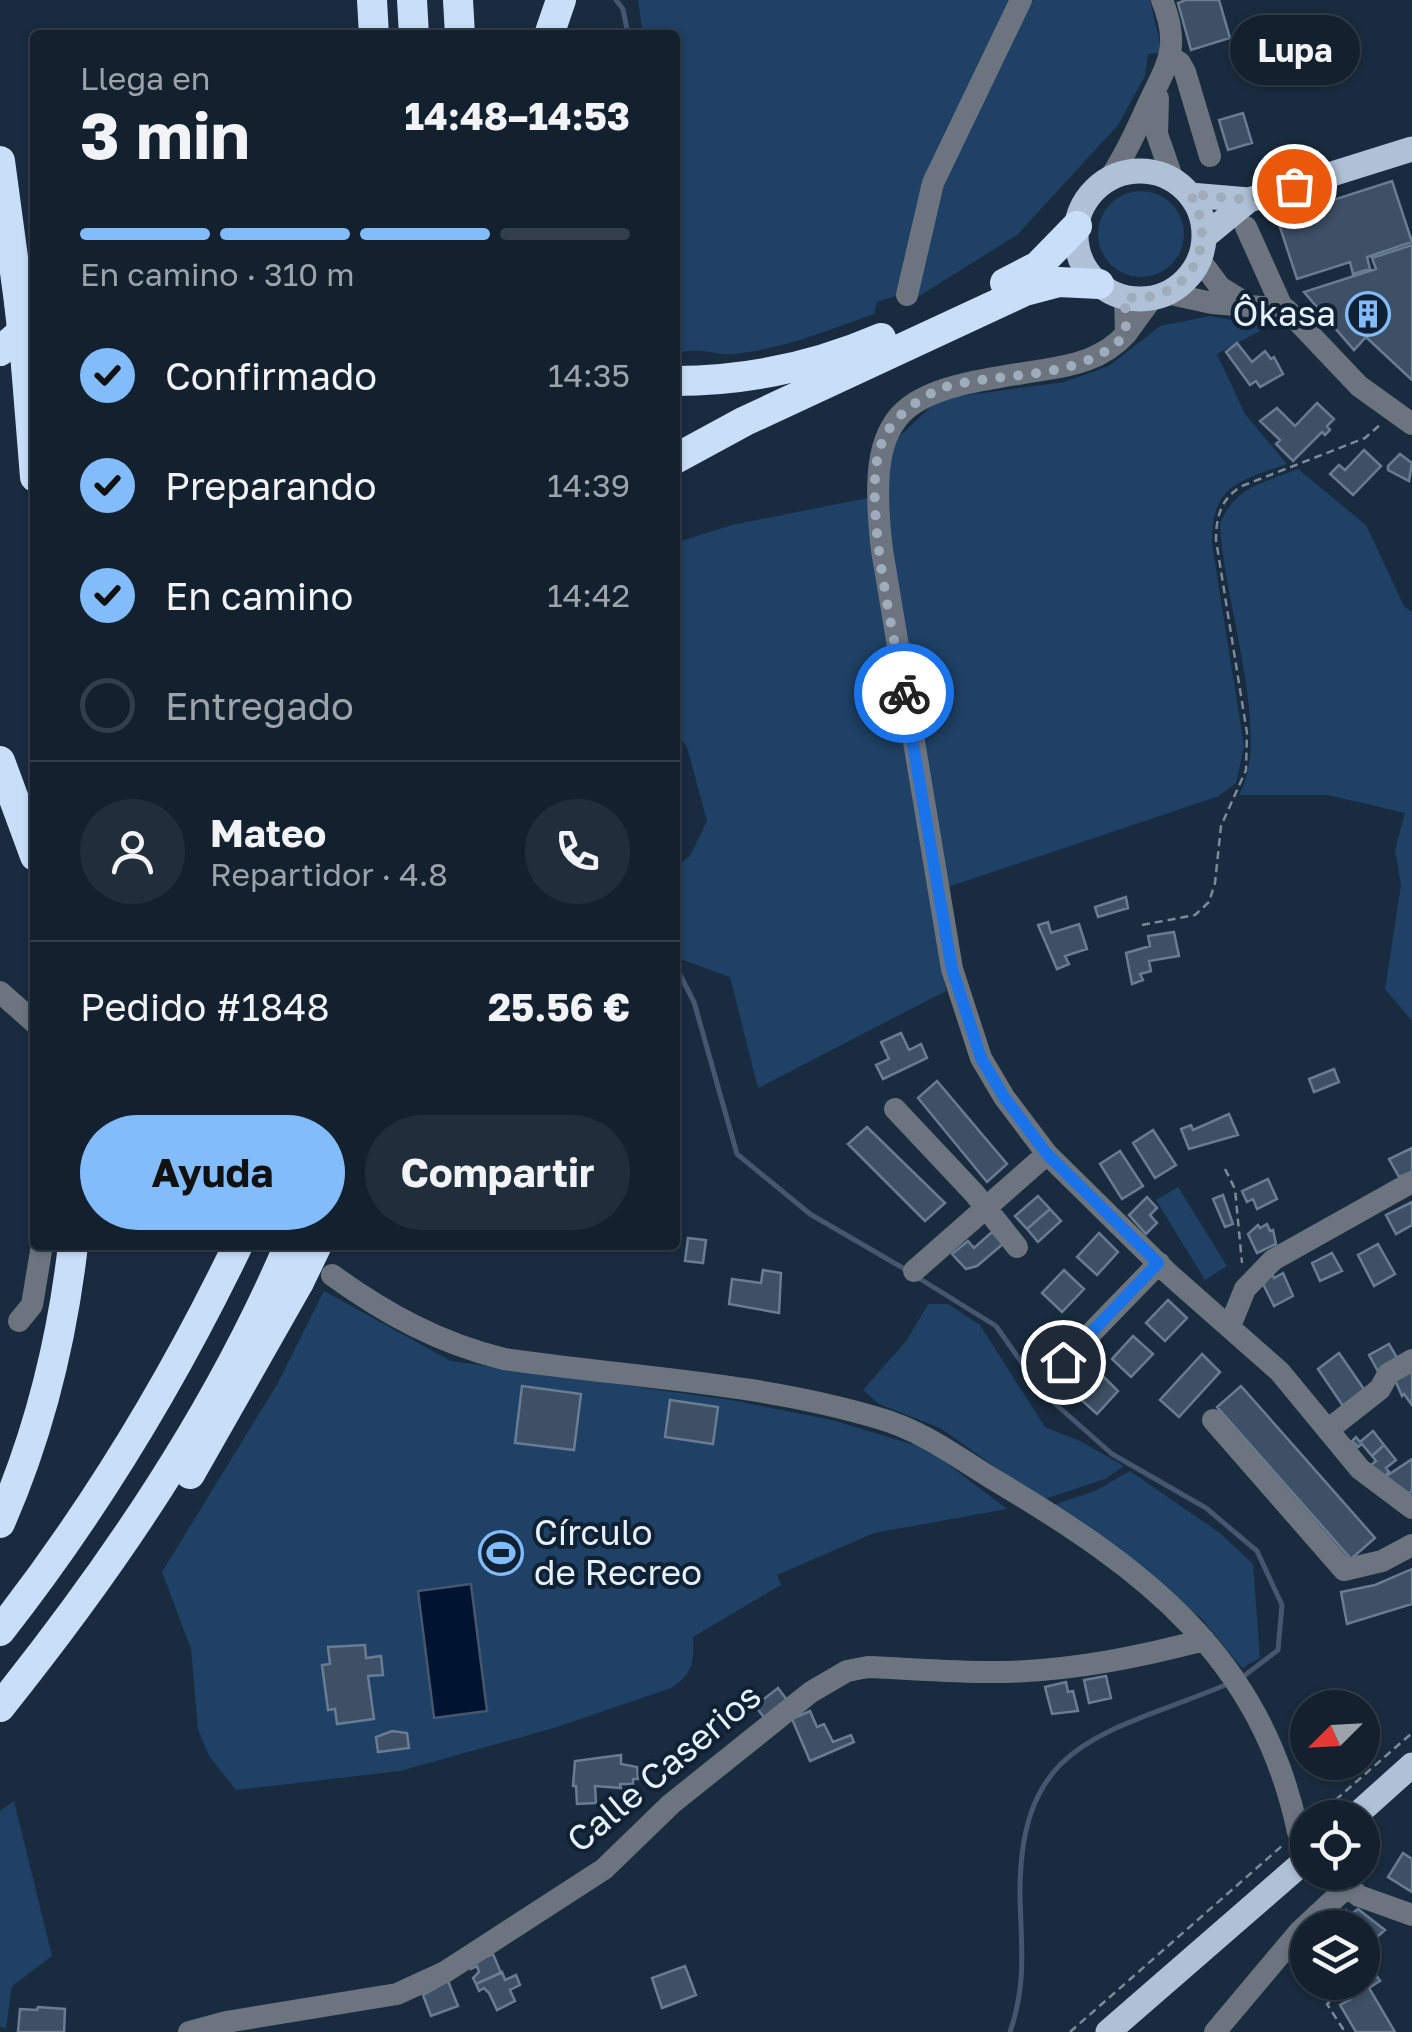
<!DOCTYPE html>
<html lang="es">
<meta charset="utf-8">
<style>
:root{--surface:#13202e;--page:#202d3a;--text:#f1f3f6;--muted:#9da3aa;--line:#323e4a;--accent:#83bcfb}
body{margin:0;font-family:"Golos Text",sans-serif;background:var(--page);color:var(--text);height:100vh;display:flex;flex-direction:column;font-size:38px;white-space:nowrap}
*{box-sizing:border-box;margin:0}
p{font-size:32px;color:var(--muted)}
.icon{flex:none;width:55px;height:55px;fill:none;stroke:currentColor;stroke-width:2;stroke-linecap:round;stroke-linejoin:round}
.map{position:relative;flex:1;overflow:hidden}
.details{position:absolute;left:30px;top:30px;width:650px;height:1220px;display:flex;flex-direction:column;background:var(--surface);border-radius:10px;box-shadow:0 2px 8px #0004,0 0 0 2px var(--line)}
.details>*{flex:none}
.needle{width:65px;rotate:246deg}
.buttons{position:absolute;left:1290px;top:1690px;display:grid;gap:20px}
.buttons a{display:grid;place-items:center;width:90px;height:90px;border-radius:50%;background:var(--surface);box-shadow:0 2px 8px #0004,0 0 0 2px var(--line);font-size:50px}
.pin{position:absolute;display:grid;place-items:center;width:85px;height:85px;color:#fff;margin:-42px;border:5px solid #fff;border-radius:50%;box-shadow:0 2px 10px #0007}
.courier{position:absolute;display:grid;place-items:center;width:100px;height:100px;margin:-50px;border:8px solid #1a73e8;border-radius:50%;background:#fff;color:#222;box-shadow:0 2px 12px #0007}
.bubble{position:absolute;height:70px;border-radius:35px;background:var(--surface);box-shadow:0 2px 8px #0004,0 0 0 2px var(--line);font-size:32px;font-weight:700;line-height:70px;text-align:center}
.summary em{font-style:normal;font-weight:700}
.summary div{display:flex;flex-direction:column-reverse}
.summary{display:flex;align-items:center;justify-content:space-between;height:170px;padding:0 50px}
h1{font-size:65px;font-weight:700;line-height:75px}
.bar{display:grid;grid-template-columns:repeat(4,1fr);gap:15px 10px;align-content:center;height:120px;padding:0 50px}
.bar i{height:12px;border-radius:8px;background:var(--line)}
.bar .on{background:var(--accent)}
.bar p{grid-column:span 4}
.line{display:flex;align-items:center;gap:25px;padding:0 50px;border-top:2px solid var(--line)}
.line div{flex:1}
.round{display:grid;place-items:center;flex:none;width:105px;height:105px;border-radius:52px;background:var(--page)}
ol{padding:0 50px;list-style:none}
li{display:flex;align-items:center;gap:30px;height:110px}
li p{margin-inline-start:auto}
li .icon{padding:10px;border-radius:50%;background:var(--accent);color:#111;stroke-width:4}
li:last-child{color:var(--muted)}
li i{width:55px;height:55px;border:5px solid var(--line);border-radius:50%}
.button{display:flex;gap:20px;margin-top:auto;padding:20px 50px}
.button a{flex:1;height:115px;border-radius:60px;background:var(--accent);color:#111;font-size:40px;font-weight:700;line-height:115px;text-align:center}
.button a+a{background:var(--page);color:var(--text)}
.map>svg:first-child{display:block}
.green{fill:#1f4165}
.water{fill:#001330;stroke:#45566e;stroke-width:2.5}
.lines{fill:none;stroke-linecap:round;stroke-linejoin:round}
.stream{stroke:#45566e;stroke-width:5}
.building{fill:#3d5065;stroke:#687c93;stroke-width:2.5}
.path{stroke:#7c8b9b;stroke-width:2.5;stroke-dasharray:8 5;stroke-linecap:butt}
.minor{stroke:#6c757f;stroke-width:22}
.major{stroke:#aec1d6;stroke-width:25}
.highway{stroke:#c9dff9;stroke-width:30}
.highway-bridge{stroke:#c9dff9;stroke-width:30}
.done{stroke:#9eacbb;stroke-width:10;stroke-dasharray:0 18}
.route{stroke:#1a73e8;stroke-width:12}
.labels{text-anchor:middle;stroke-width:8;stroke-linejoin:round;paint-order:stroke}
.poi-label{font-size:35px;fill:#e6f1fe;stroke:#0f2133;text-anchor:end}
.street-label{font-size:35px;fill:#e6f1fe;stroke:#0f2133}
</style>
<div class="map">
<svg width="1412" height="2032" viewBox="0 0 1412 2032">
<rect width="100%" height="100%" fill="#192b3e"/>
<!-- green -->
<path class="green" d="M638 0H1014L899 295 877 302 874 314C828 330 783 349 735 354 715 356 700 346 680 353L675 349V35H643Z
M1033 0H1150L1162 52 1148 54 1145 76 1118 125 1017 235 916 298 938 192Z
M1098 234a43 43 0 1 1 86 0a43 43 0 1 1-86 0Z
M1209 316 1269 326 1217 354 1245 414 1287 464C1239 481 1211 485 1212 544L1244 746 1236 783 1219 796 945 888 882 500 886 449 939 399 1064 382 1109 366 1160 326Z
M1298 469 1366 525 1404 606 1412 612V1021L1385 989 1401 885 1395 850 1405 813 1328 795H1239C1273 736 1222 596 1220 524 1234 487 1264 482 1298 469Z
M867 498 946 991 758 1088 730 977 675 957V868L690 856 707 821 687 747 675 731V551L681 541 732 525Z
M1178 1187 1227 1266 1205 1280 1156 1200Z
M324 1291 451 1361 731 1400 832 1420 928 1449 1007 1509 874 1533 777 1575 781 1585 693 1637C694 1663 693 1674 671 1688L557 1727 400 1771 236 1790 209 1756 198 1729 191 1649 162 1572 278 1383Z
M928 1304H948L980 1325 1045 1427 1080 1441 1124 1466 1105 1479 1042 1500 940 1428 879 1404 863 1390 907 1340Z
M1130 1471 1220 1533 1253 1564 1260 1658 1242 1668 1201 1618 1050 1506 1095 1491Z
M14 1801 52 1956 12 1986 6 2028 0 2027V1811Z"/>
<!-- water -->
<path class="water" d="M471 1584 487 1711 434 1718 418 1591Z"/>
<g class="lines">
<!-- stream -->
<path class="stream" d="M616 0 623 9 628 35
M675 965 694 1002 737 1154 810 1214 908 1271
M917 1277 996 1326 1043 1393 1112 1454 1206 1508 1257 1551 1282 1605 1278 1650 1240 1679
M1010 2032C1027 1983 1021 1945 1020 1895 1019 1736 1108 1735 1230 1683"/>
</g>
<!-- building -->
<path class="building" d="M1186 0H1219L1230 38 1191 50 1178 3Z
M1243 113 1252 143 1228 150 1219 120Z
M1392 181 1412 242 1367 257 1370 269 1353 274 1350 262 1297 279 1277 218Z
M1412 245V380L1366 337 1354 350 1304 292 1376 269 1372 258Z
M1237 343 1252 362 1265 351 1271 359 1274 357 1283 374 1260 387 1256 381 1250 385 1226 352Z
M1317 403 1334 419 1327 426 1330 430 1325 435 1322 432 1293 461 1276 444 1280 440 1260 421 1277 408 1295 426Z
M1364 450 1381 466 1353 495 1330 474 1339 465 1345 470Z
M1400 454 1412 463 1409 481 1388 470V466Z
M1126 897 1128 908 1098 917 1095 907Z
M1048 922 1051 933 1079 924 1087 949 1065 956 1069 964 1057 969 1038 925Z
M1174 932 1179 956 1149 961 1151 971 1140 974 1143 980 1132 984 1126 953 1150 946 1148 936Z
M901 1033 909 1050 921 1044 927 1058 883 1079 876 1065 889 1059 881 1042Z
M1334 1069 1339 1082 1314 1092 1309 1079Z
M937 1081 1007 1164 987 1182 918 1098Z
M1229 1114 1238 1135 1189 1149 1181 1129 1191 1125 1193 1130Z
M867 1127 945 1203 925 1221 848 1144Z
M1153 1130 1176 1165 1155 1178 1133 1143Z
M1412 1148V1172L1399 1177 1389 1159Z
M1120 1151 1143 1186 1122 1199 1100 1164Z
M1268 1179 1277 1199 1257 1209 1253 1199 1247 1202 1242 1191Z
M1223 1195 1233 1224 1225 1227 1213 1199Z
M1038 1196 1050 1209 1027 1229 1015 1216Z
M1147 1197 1157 1208 1150 1215 1157 1223 1146 1234 1129 1215Z
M1412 1202V1225L1396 1234 1386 1215Z
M1050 1209 1061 1221 1038 1242 1027 1229Z
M1267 1224 1270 1231 1273 1230 1276 1244 1257 1253 1248 1234 1258 1225 1260 1228Z
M992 1232 1003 1244 977 1266 966 1269 952 1254 968 1241 974 1248Z
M1099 1233 1118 1252 1097 1275 1077 1257Z
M688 1238 706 1240 703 1263 685 1261Z
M1378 1244 1395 1274 1374 1286 1358 1255Z
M1332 1253 1342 1271 1320 1281 1312 1263Z
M763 1270 781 1273 779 1313 729 1304 732 1279 761 1283Z
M763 1270 781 1273 779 1313 729 1304 732 1279 761 1283Z
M1064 1270 1084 1289 1062 1312 1042 1293Z
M1283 1273 1293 1296 1274 1306 1263 1284 1272 1274 1274 1278Z
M1168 1300 1187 1318 1165 1341 1146 1323Z
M1133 1336 1153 1354 1131 1377 1112 1359Z
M1389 1344 1399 1361 1379 1373 1369 1355Z
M1339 1353 1366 1392 1345 1409 1318 1369Z
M1202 1354 1220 1372 1179 1417 1160 1400Z
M1412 1368V1405L1404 1394 1402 1396 1395 1380Z
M1099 1372 1118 1391 1097 1414 1077 1396Z
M522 1386 581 1394 574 1450 515 1443Z
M1241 1386 1375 1538 1351 1559 1217 1407Z
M670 1400 718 1407 713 1444 665 1437Z
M1373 1431 1384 1445 1372 1456 1362 1444 1358 1447 1352 1441 1356 1437 1360 1442Z
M1384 1445 1396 1460 1386 1468 1389 1472 1382 1479 1369 1467 1376 1461 1372 1456Z
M1412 1459V1491L1407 1496 1382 1479Z
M1412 1569V1604L1347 1624 1341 1592 1375 1585Z
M365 1645 366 1658 381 1656 383 1675 368 1676 374 1719 337 1724 335 1709 328 1710 322 1665 330 1664 328 1647Z
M1106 1676 1111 1698 1089 1703 1084 1680Z
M1066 1682 1068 1692 1073 1691 1078 1711 1052 1714 1045 1687Z
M778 1688 790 1704 767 1721 755 1706Z
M810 1711 817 1727 824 1724 833 1742 851 1735 854 1742 810 1761 792 1719Z
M392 1731 407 1733 409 1748 378 1752 376 1737Z
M621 1755V1764L637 1767 638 1779H633V1784H620L621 1788 595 1786 596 1803 577 1804 576 1786H573L575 1761Z
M1403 1853 1412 1859V1892L1388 1877Z
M1358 1909 1385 1930 1371 1942 1367 1937 1362 1940V1928H1325L1346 1910 1350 1915Z
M493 1954 501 1973 476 1984 473 1978 479 1972 477 1966 471 1969 470 1963Z
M1306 1954 1308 1978 1303 1981 1291 1965Z
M685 1966 696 1995 662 2008 652 1978Z
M1372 1969 1380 1981 1369 1988 1395 2032H1356L1340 2005 1351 1999 1345 1989 1348 1983 1362 1982V1975Z
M502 1972 505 1980 516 1975 520 1985 510 1990 515 2001 497 2010 489 1993 484 1988 479 1991 476 1984Z
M448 1981 458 2006 431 2016 423 1995Z
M38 2007 65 2009 64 2032H18L20 2009 37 2010Z"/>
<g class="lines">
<!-- path -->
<path class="path" d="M1142 925 1195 915 1209 902 1215 883 1221 826 1246 770 1247 733 1216 540C1216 517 1221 498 1242 486L1365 438 1381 424
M1225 1169 1235 1189 1242 1263
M1316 1817 1412 1733
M1339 1982 1341 1994 1327 2004 1345 2032
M1070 2032 1283 1845"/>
<!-- minor -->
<path class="minor" d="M1171 57 1180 63 1185 72 1210 156
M1158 98 1157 134 1173 180
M1110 178C1125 155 1135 134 1146 109 1166 65 1182 50 1162 0
M1246 227 1282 307
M1199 259 1220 287 1244 302
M1166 293 1212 303 1286 309 1359 386 1412 424
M907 295 933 183 1021 0
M1125 297 1126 334 1153 297
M1126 334C1103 359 1075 365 1043 370 906 391 864 398 882 550L952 969 981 1058 1004 1097 1047 1154 1169 1274 1280 1372 1360 1469 1412 1508
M0 992 35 1023
M895 1109 974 1193 1017 1247
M914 1271 1047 1154
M332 1275C386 1314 439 1343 504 1359 628 1377 758 1382 878 1418 924 1431 958 1458 998 1482 1144 1569 1261 1656 1298 1832L1308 1844
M19 1321 32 1305 42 1245
M1230 1326 1245 1289 1273 1260 1412 1182
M1063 1362 1159 1263
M1213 1420 1344 1570 1382 1561 1412 1545
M1329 1429 1380 1389 1388 1374 1412 1360
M1332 1872 1359 1896 1412 1915
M189 2032 226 2022 397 1994 445 1972 604 1869 671 1804 811 1692 847 1671 868 1667C914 1669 961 1673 1007 1672 1075 1670 1139 1657 1204 1640
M1215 2032 1299 1932 1347 1887"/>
<!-- major -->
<path class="major" d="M1076 235a64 64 0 1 1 128 0a64 64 0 1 1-128 0Z
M1190 195 1249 200
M1204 237 1249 200 1412 149
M1353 1818 1412 1765
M1108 2032 1308 1858"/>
<!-- highway -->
<path class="highway" d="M372 0 374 35
M412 0 414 35
M458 0 460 35
M549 35 561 0
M0 161 19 302
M1005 283 1038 266 1077 226
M0 351 35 321
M26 365 35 477
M675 381C746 381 816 366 881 338
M675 459 745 421 1025 291 1059 282 1099 284
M0 761 35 856
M190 1474 299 1282
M0 1523C39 1434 62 1341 73 1245
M0 1631C94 1511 172 1382 238 1245
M0 1707C113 1566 218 1412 289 1245"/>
<!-- highway-bridge -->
<path class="highway-bridge" d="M19 302 26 365
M299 1282 317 1245"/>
</g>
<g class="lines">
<!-- done -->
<path class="done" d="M904 693C894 633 861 500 881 445 890 418 918 399 942 388 1001 370 1082 383 1126 334L1125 297C1186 305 1222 246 1190 194L1249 200 1294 186"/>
<!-- route -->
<path class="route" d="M904 693 952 969 981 1058 1004 1097 1047 1154 1158 1263 1063 1362"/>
</g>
<!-- icons -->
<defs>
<g id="building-ring" transform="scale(2.25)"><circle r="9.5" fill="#0f2133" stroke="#83bcfb" stroke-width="1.5"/><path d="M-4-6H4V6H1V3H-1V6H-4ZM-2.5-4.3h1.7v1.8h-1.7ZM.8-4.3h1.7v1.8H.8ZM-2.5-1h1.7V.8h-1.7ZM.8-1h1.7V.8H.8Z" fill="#83bcfb"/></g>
<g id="stadium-ring" transform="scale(2.25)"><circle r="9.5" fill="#0f2133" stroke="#83bcfb" stroke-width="1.5"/><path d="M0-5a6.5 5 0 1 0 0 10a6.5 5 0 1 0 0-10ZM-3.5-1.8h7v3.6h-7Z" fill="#83bcfb"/></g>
</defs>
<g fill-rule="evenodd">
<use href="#building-ring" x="1368" y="314"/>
<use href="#stadium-ring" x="501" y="1553"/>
</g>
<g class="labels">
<!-- poi labels -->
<g class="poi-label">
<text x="1336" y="326">Ôkasa</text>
<text x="534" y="1545" text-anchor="start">Círculo<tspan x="534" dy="40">de Recreo</tspan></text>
</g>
<!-- street labels -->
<g class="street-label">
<text transform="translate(664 1768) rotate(-40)" y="12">Calle Caserios</text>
</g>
</g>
</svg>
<div class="buttons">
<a><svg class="needle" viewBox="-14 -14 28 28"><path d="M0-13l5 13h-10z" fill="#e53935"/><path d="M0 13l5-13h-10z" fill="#9da3aa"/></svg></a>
<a><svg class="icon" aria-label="locate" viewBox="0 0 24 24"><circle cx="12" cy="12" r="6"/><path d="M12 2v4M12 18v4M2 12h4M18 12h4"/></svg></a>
<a><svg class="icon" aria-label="layers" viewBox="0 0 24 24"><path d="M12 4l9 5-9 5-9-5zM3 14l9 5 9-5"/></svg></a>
</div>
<div class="pin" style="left:1294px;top:186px;background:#ea580c"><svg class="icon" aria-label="bag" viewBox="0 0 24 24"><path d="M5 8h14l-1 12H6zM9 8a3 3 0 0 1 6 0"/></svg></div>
<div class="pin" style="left:1063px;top:1362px;background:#1f2937"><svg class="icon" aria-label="home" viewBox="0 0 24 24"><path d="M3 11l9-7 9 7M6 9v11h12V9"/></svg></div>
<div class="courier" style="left:904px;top:693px"><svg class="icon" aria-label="bike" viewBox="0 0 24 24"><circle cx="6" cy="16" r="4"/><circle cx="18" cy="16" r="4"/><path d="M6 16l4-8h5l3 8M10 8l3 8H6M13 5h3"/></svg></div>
<div class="bubble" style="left:1230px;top:15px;width:130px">Lupa</div>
<section class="details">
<div class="summary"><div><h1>3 min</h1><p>Llega en</p></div><em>14:48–14:53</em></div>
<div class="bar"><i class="on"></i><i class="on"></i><i class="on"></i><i></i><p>En camino · 310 m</p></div>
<ol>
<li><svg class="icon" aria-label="check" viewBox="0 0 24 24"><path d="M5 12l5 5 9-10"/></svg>Confirmado<p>14:35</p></li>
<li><svg class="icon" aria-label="check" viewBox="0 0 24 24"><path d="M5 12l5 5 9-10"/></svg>Preparando<p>14:39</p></li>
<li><svg class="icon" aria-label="check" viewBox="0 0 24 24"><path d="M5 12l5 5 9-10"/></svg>En camino<p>14:42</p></li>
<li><i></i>Entregado</li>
</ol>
<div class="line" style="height:180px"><a class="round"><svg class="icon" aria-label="person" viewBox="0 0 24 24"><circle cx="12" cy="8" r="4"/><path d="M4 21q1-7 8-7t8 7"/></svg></a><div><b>Mateo</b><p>Repartidor · 4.8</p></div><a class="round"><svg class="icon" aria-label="phone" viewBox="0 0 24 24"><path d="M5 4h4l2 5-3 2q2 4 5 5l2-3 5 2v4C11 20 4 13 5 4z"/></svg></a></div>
<div class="line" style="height:130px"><div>Pedido #1848</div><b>25.56 €</b></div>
<div class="button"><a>Ayuda</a><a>Compartir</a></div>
</section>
</div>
